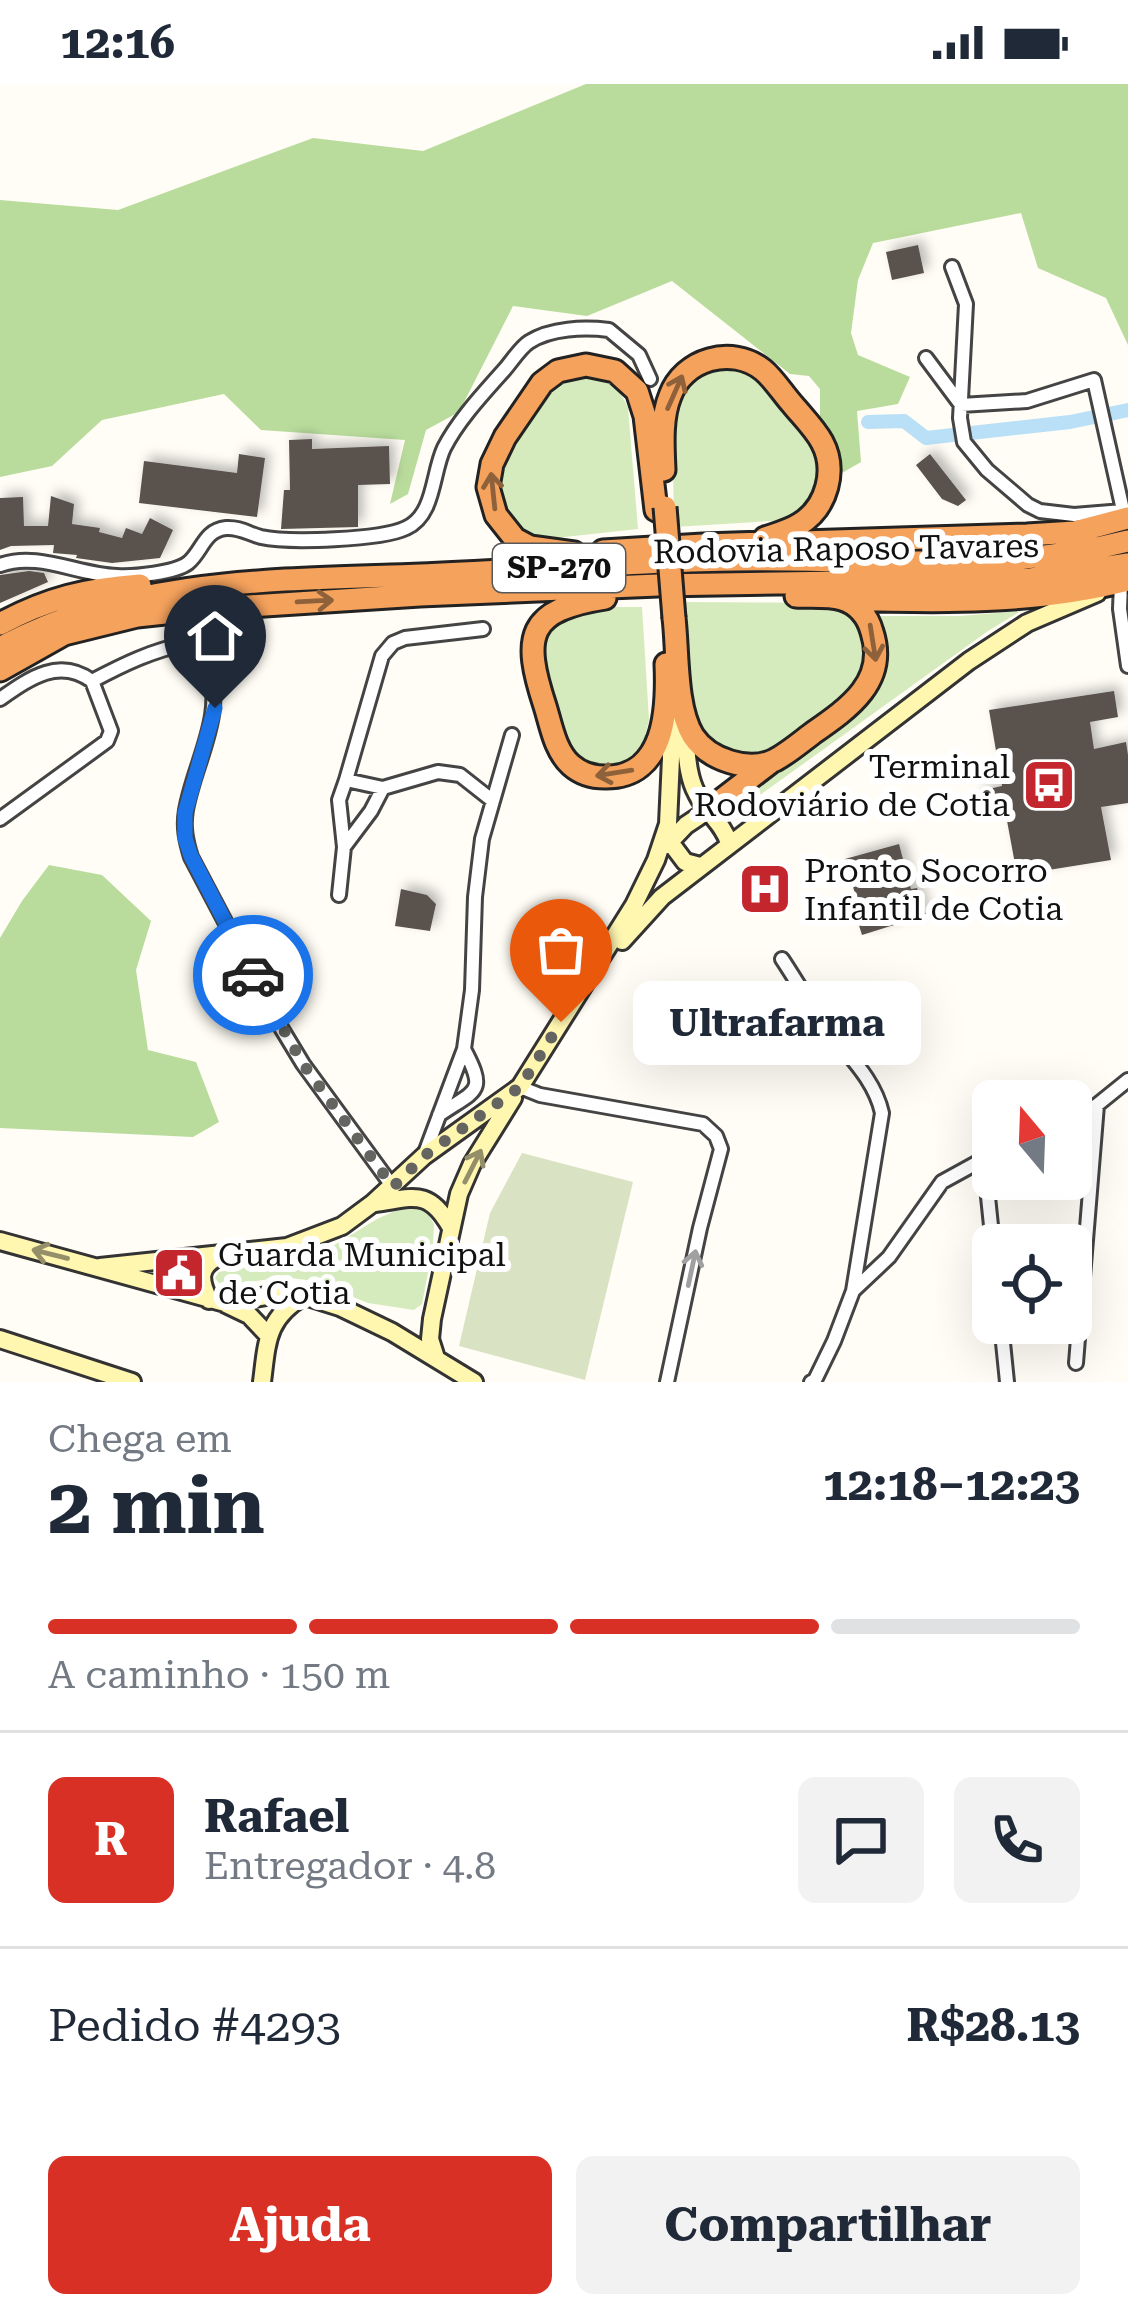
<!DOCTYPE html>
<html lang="pt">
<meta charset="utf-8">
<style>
:root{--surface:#fff;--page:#f2f2f3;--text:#1f2937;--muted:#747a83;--line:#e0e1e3;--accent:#d93025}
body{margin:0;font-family:"Roboto Serif",serif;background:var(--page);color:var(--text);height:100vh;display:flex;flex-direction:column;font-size:45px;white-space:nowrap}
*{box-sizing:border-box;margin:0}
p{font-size:39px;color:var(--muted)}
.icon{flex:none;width:66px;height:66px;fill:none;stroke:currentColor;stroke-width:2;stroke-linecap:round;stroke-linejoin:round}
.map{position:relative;height:1298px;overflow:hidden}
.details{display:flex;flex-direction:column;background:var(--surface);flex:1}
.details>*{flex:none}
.needle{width:78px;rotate:341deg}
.buttons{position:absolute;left:972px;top:996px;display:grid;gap:24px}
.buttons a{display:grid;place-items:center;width:120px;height:120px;border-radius:18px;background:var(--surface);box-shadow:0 12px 48px #0002;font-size:60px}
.pin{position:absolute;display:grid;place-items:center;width:102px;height:102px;color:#fff;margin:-123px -51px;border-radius:50% 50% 50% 0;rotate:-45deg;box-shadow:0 0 12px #0007}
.pin .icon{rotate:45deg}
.courier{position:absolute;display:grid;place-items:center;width:120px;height:120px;margin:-60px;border:9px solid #1a73e8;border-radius:50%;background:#fff;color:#222;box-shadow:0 3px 15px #0007}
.bubble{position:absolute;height:84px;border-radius:18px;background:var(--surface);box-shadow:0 12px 48px #0002;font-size:39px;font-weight:700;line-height:84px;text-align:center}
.head em{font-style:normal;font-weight:700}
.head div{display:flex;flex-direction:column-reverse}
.head{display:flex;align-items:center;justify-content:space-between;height:204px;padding:0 48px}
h1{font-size:78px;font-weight:700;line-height:90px}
.bar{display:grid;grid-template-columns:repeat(4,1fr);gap:18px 12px;align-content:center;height:144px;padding:0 48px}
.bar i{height:15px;border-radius:9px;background:var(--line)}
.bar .current{background:var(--accent)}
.bar p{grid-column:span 4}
.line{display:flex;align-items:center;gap:30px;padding:0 48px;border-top:3px solid var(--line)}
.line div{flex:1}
.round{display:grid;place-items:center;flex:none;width:126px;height:126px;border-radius:18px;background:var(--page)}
.action{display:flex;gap:24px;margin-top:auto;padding:24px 48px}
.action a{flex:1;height:138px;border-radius:18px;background:var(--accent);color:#fff;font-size:48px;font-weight:700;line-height:138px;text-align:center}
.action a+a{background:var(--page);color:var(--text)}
.status{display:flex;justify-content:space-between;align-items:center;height:84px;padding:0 60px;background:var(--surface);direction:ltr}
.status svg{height:33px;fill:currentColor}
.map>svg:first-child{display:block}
.green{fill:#d5ebbd}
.forest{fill:#b9dc9c}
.cemetery{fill:#d9e3c4}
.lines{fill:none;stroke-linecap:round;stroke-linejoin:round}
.canal{stroke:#b9e0f7;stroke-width:14}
.building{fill:#5a524d;filter:url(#shadow)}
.street-casing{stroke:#444;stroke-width:18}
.secondary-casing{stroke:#333;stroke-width:22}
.highway-casing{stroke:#222;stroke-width:27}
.street{stroke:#fff;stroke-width:12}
.secondary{stroke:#fff6b0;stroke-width:16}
.highway{stroke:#f5a25d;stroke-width:21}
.highway-bridge-casing{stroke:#222;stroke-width:27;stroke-linecap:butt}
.highway-bridge{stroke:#f5a25d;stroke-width:21}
.oneway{stroke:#8e613b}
.oneway2{stroke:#948f68}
.oneway3{stroke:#a0a0a0}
.done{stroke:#646461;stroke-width:12;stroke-dasharray:0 21.6}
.route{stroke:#1a73e8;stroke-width:15}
.labels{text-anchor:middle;stroke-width:12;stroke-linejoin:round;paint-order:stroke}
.shield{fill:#fff;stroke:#585858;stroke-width:3}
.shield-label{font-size:30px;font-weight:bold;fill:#111}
.street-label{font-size:33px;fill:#111;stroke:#fff}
.poi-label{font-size:33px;fill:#111;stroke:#fff;text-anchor:start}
</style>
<div class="status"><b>12:16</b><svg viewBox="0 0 49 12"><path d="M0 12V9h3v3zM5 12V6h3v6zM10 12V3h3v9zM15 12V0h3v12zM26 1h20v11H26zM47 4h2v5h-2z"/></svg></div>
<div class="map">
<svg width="1128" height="1298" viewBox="0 0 1128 1298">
<defs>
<filter id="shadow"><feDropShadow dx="5.5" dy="-5.5" stdDeviation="6" flood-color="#0004"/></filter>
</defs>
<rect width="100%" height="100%" fill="#fffdf5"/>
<!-- green -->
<path class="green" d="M740 281 758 296 811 364 817 379 816 400 802 423 787 436 674 443 672 313 691 287Z
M579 288C606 296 616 296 628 324L638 445 537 456 515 445 504 432 495 388 541 309 558 294Z
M680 518 843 519 858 533 868 576 856 601 842 617 768 668H743L721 663 700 650 688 622Z
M599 523H642L649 636 642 665 623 681 603 684 589 682 575 673 563 659 537 571 550 540Z
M1021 527 988 547 735 729 719 726 861 624 876 600 873 532H960Z
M408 1121 424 1123 434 1140 433 1162 422 1220 414 1226 368 1219 314 1197 284 1193 221 1202 215 1194 219 1188 297 1173 333 1162 377 1135Z"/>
<!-- forest -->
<path class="forest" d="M586 0H1128V261L1106 214 1038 184 1021 129 873 159 858 196 851 249 858 271 910 293 898 320 857 327 861 378 835 393 820 332V305L809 292 790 290 672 197 587 232 513 222 459 328 426 346 408 410 390 420 405 356 261 346 224 310 102 336 52 382 0 393V116L118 126 313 54 423 67Z
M49 781 102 791 151 837 136 886 148 966 196 978 219 1038 193 1053 0 1044V854L22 817Z"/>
<!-- cemetery -->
<path class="cemetery" d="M522 1069 633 1098 585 1296 459 1262 490 1129Z"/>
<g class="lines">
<!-- canal -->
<path class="canal" d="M868 338 904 337 926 354 1070 338 1128 326"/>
</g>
<!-- building -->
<path class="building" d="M918 161 924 189 892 196 886 168Z
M312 355V365L389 362 390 400 358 401V443L281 445 284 406H290L289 356Z
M239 370 265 374 257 433 139 419 144 377 237 389Z
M930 370 966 416 958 422 942 415 916 381Z
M51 412 74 420 72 440 100 444 99 448 122 454 126 444 142 450 150 434 173 446 160 474 112 479 76 474 77 471 53 469 54 461 11 462 0 466V414L23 413 24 442H48Z
M29 487 44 489 48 498 0 519V491Z
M1114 607 1118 633 1090 638 1094 665 1126 658 1128 671V719L1101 723 1111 776 1017 791 1003 715 981 716 979 707 1002 702 989 626Z
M899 760 911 805 917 804 926 831 862 851 852 819 858 820 845 775Z
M401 805 427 811 436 820 430 847 395 842Z"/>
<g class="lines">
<!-- street casing -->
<g class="street-casing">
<path id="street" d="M952 183 966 220 960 334 964 358 987 386 1028 421 1040 427 1074 431 1123 427
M926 274 961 321 1027 317 1094 296 1125 435
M0 481C38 467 78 491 117 492 133 493 175 489 188 479 202 468 204 446 226 444 240 443 249 450 261 453 288 459 381 456 406 444 435 431 432 389 444 364 459 335 483 310 505 285 512 277 520 264 529 258 551 244 584 243 609 246L639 271 650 295
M1121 498 1120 525 1128 582
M92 597C124 580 153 566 189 559 200 563 203 567 207 579 227 629 195 676 186 726 183 743 186 757 191 773L280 942 303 980 393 1103
M0 615C30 594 59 573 92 597
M346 696 382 572 393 559 405 554 483 545
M0 735 107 657 111 647 92 597
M344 763 371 727 383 704
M339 811 344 763 339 716 346 696 383 704 438 688 460 691 493 717
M782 875C796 896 809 919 824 940 845 969 874 993 882 1029L853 1207
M520 1003 540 1011 703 1040 716 1052 721 1065 700 1144 667 1298
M439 1031C477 1005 487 1009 464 965
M1071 1036 1097 1021 1128 996
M425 1069 464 965 472 906 475 813 482 755 512 651
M984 1074 993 1161
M1001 1239 1007 1298
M1076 1279 1097 1021
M811 1298 815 1296 834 1257 853 1207 889 1173 942 1098 993 1070"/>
</g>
<!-- secondary casing -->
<g class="secondary-casing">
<path id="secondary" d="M669 632 671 674 668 740 670 758 685 778 700 782
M684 642C687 664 686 690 697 710 706 729 723 739 729 759
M667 761 686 741 707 727
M622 857 662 813 969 577 1027 539 1097 509
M375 1119C413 1114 428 1104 450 1142
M0 1157 225 1219 278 1210 305 1212 340 1223 392 1248 474 1298
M100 1183 287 1163 342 1142 373 1119 424 1072 520 1003 634 821 656 776 668 740
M209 1216C200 1197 197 1184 218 1173
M226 1220 249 1231 268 1251
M0 1255 132 1298
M436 1274 430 1255 432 1235 459 1110 472 1080 513 1014
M262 1298C267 1259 266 1234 304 1212"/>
</g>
<!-- highway casing -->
<g class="highway-casing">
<path id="highway" d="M664 386C663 362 661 334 670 312 683 275 732 261 763 286 774 295 783 310 793 321 803 333 815 345 822 358 837 386 827 423 800 440 789 447 777 450 765 454
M603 467 703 461 1027 451 1075 448 1128 434
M574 469 530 463 515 455 496 431 488 403 492 380 505 353 542 299 558 287 586 281 615 287 637 307 645 332 656 426
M605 514C527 526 522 552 545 622 551 641 555 667 571 681 580 689 593 693 605 693 665 694 668 626 666 580
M842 515C937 518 1036 520 1128 496
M674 534C678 567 675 623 693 652 709 676 749 689 775 676 788 669 801 658 813 649 849 624 888 597 872 548 868 533 858 520 842 515 829 511 810 513 796 512
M0 540C48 514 87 505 140 501
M0 564C119 499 257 496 391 492 506 489 622 477 737 476 868 474 1000 490 1128 457
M0 586 64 550 137 532 202 525 420 511 658 501 1031 495 1128 480
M707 727 771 678"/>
</g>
<!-- street -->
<use href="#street" class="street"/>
<!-- secondary -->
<use href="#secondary" class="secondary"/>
<!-- highway -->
<use href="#highway" class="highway"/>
<!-- highway-bridge casing -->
<g class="highway-bridge-casing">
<path id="highway-bridge" d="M665 423 674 534"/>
</g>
<!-- highway-bridge -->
<use href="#highway-bridge" class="highway-bridge"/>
</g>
<!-- one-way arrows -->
<defs><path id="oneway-shaft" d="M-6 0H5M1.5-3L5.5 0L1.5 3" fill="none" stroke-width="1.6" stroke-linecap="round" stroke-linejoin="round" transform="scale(3)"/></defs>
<g class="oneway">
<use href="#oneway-shaft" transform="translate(675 308) rotate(-66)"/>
<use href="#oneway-shaft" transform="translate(493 407) rotate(-96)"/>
<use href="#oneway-shaft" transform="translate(315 517) rotate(-3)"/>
<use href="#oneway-shaft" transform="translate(873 559) rotate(81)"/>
<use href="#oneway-shaft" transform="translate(614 689) rotate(171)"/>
</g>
<g class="oneway2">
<use href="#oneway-shaft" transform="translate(473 1082) rotate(-63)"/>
<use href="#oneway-shaft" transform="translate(50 1170) rotate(-166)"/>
</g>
<use class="oneway3" href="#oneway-shaft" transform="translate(692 1184) rotate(-78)"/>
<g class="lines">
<!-- done -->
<path class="done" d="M253 891 303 980 393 1103 424 1072 520 1003 561 938"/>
<!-- route -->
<path class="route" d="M215 624 185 729V754L191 772 253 891"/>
</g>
<!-- icons -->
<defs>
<g id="bus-square" transform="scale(2.7)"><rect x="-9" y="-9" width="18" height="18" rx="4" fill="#c4262e" stroke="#fff"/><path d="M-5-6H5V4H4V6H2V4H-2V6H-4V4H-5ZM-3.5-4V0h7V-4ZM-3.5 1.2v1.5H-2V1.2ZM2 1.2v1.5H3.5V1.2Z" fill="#fff"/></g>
<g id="hospital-square" transform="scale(2.7)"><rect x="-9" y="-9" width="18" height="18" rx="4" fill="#c4262e" stroke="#fff"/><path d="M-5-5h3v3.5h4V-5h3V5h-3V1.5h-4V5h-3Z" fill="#fff"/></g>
<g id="civic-square" transform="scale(2.7)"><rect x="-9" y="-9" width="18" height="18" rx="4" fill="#c4262e" stroke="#fff"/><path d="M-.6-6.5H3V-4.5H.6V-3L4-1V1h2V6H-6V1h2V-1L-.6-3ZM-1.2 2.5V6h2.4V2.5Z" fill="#fff"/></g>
</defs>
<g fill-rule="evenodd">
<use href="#bus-square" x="1049" y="701"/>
<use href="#hospital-square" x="765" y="805"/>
<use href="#civic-square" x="179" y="1189"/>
</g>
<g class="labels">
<!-- shield labels -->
<rect class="shield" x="493" y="460" width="132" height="48" rx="9"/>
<g class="shield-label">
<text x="559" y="494">SP-270</text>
</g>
<!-- street labels -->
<g class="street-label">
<text transform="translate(846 464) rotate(-1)" y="12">Rodovia Raposo Tavares</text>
</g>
<!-- poi labels -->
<g class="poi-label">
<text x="1010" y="694" text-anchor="end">Terminal<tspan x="1010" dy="38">Rodoviário de Cotia</tspan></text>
<text x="804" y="798">Pronto Socorro<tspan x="804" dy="38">Infantil de Cotia</tspan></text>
<text x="218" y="1182">Guarda Municipal<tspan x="218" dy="38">de Cotia</tspan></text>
</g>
</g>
</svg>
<div class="buttons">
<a><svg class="needle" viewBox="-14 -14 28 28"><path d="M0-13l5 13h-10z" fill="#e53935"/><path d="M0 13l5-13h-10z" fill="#747a83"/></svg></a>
<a><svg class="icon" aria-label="locate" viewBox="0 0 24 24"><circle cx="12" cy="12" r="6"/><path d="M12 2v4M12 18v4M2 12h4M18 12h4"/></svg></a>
</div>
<div class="pin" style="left:561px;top:938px;background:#ea580c"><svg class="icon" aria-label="bag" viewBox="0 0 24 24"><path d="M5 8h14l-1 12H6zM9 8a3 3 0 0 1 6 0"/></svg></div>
<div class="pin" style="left:215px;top:624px;background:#1f2937"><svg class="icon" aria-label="home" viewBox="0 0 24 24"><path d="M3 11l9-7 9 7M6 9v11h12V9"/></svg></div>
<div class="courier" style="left:253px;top:891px"><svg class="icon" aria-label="car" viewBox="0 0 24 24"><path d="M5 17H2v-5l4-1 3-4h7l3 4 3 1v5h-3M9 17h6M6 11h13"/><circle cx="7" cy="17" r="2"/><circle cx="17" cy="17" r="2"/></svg></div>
<div class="bubble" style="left:633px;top:897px;width:288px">Ultrafarma</div>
</div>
<section class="details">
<div class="head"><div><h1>2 min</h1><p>Chega em</p></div><em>12:18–12:23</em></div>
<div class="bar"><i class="current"></i><i class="current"></i><i class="current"></i><i></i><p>A caminho · 150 m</p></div>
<div class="line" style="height:216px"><b class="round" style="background:var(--accent);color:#fff">R</b><div><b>Rafael</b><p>Entregador · 4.8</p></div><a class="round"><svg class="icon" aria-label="chat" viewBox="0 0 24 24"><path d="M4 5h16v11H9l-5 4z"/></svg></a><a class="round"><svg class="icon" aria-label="phone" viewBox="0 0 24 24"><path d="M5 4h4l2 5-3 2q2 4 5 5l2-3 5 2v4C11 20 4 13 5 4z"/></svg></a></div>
<div class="line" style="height:156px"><div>Pedido #4293</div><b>R$28.13</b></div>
<div class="action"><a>Ajuda</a><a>Compartilhar</a></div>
</section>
